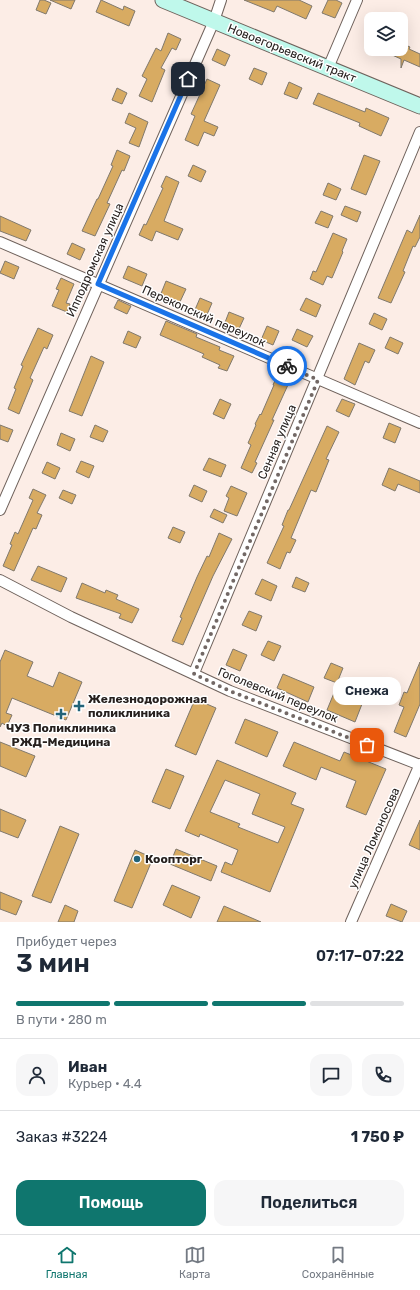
<!DOCTYPE html>
<html lang="ru">
<meta charset="utf-8">
<style>
:root{--surface:#fff;--page:#f6f6f7;--text:#1f2937;--muted:#747a83;--line:#e0e1e3;--accent:#0f766e}
body{margin:0;font-family:Rubik,sans-serif;background:var(--page);color:var(--text);height:100vh;display:flex;flex-direction:column;font-size:15px;white-space:nowrap}
*{box-sizing:border-box;margin:0}
p{font-size:13px;color:var(--muted)}
.icon{flex:none;width:22px;height:22px;fill:none;stroke:currentColor;stroke-width:2;stroke-linecap:round;stroke-linejoin:round}
.map{position:relative;height:922px;overflow:hidden}
.sheet{display:flex;flex-direction:column;background:var(--surface);flex:1}
.sheet>*{flex:none}
.fabs{position:absolute;left:364px;top:12px;display:grid;gap:8px}
.fabs a{display:grid;place-items:center;width:44px;height:44px;border-radius:8px;background:var(--surface);box-shadow:0 4px 16px #0002;font-size:20px}
.pin{position:absolute;display:grid;place-items:center;width:34px;height:34px;color:#fff;margin:-17px;border-radius:8px;box-shadow:0 2px 6px #0006}
.courier{position:absolute;display:grid;place-items:center;width:40px;height:40px;margin:-20px;border:3px solid #1a73e8;border-radius:50%;background:#fff;color:#222;box-shadow:0 1px 5px #0007}
.bubble{position:absolute;height:28px;border-radius:12px;background:var(--surface);box-shadow:0 4px 16px #0002;font-size:13px;font-weight:600;line-height:28px;text-align:center}
.overview em{font-style:normal;font-weight:600}
.overview div{display:flex;flex-direction:column-reverse}
.overview{display:flex;align-items:center;justify-content:space-between;height:68px;padding:0 16px}
h1{font-size:26px;font-weight:600;line-height:30px}
.bar{display:grid;grid-template-columns:repeat(4,1fr);gap:6px 4px;align-content:center;height:48px;padding:0 16px}
.bar i{height:5px;border-radius:3px;background:var(--line)}
.bar .selected{background:var(--accent)}
.bar p{grid-column:span 4}
.line{display:flex;align-items:center;gap:10px;padding:0 16px;border-top:1px solid var(--line)}
.line div{flex:1}
.round{display:grid;place-items:center;flex:none;width:42px;height:42px;border-radius:12px;background:var(--page)}
.button{display:flex;gap:8px;margin-top:auto;padding:8px 16px}
.button a{flex:1;height:46px;border-radius:12px;background:var(--accent);color:#fff;font-size:16px;font-weight:600;line-height:46px;text-align:center}
.button a+a{background:var(--page);color:var(--text)}
.menu{display:flex;justify-content:space-around;align-items:center;height:56px;border-top:1px solid var(--line);background:var(--surface);font-size:11px;color:var(--muted)}
.menu a{display:grid;justify-items:center;gap:2px}
.menu .selected{color:var(--accent)}
.map>svg:first-child{display:block}
.building{fill:#d8ab62;stroke:#80796d;fill-rule:evenodd}
.lines{fill:none;stroke-linecap:round;stroke-linejoin:round}
.minor-casing{stroke:#6f625c;stroke-width:12}
.secondary-casing{stroke:#6f625c;stroke-width:17}
.minor{stroke:#fff;stroke-width:10}
.secondary{stroke:#bff8eb;stroke-width:15}
.done{stroke:#726865;stroke-width:4;stroke-dasharray:0 7.2}
.route{stroke:#1a73e8;stroke-width:5}
.poi-dot{fill:#226378;stroke:#fff;stroke-width:1.5}
.labels{text-anchor:middle;stroke-width:3;stroke-linejoin:round;paint-order:stroke}
.street-label{font-size:12px;fill:#27211f;stroke:#fff}
.poi-label{font-size:12px;font-weight:bold;fill:#27211f;stroke:#fff;text-anchor:start}
</style>
<div class="map">
<svg width="420" height="922" viewBox="0 0 420 922">
<rect width="100%" height="100%" fill="#fcede6"/>
<!-- building -->
<path class="building" d="M40 0H44L51 3 46 14 36 10Z
M50 0H75L71 9Z
M101 0 123 10 124 6 135 11 129 26 96 12Z
M244 0H299L312 6 306 19 277 6 274 12Z
M328 0H336L342 3 335 18 322 13Z
M168 33 181 39 176 50 172 48 161 68 165 70 152 102 139 96 147 79 142 76 156 48 161 51Z
M401 43 410 47 409 49 420 54V67L404 60 401 68V59L379 49H401Z
M217 49 230 55 225 66 212 60Z
M254 68 267 73 262 85 249 79Z
M207 79 220 85 204 121 218 127 214 136 204 132 198 146 185 140 195 116 191 114Z
M289 82 302 88 297 99 284 94Z
M117 88 127 93 122 104 112 100Z
M318 93 365 112 366 108 389 118 381 136 359 126 360 123 313 104Z
M129 113 148 122 139 147 129 143 136 128 125 123Z
M117 150 130 156 124 171 122 170 107 203 110 204 95 236 82 231 97 199H98L113 166 111 165Z
M364 155 380 161 366 195 351 189Z
M193 165 206 171 201 182 188 176Z
M166 176 179 182 164 221 183 229 178 240 156 231 152 241 139 235 144 224 146 225 163 188 161 187Z
M328 183 341 189 336 200 323 195Z
M345 206 361 212 357 222 341 215Z
M321 211 333 216 328 228 315 223Z
M420 215V237L415 247 413 246 403 271 405 272 391 303 378 298 407 230 412 233Z
M0 216 31 230 26 241 0 231Z
M333 233 347 239 342 251 343 252 332 278 327 276 323 285 310 279 313 271 316 272Z
M72 243 85 249 80 260 67 254Z
M5 261 19 267 14 279 0 273Z
M128 266 147 274 142 286 123 278Z
M61 278 74 284 66 303 70 304 67 312 52 306 59 290 56 289Z
M166 281 186 289 179 304 160 296Z
M200 298 212 303 206 317 194 312Z
M306 298 321 305 316 317 300 310Z
M118 300 131 306 127 314 114 308Z
M229 312 244 318 238 331 224 325Z
M374 313 387 319 382 330 369 324Z
M166 321 197 334 196 337 220 347 219 350 234 356 227 371 218 368 220 365 202 357 204 354 160 335Z
M267 326 279 331 273 345 261 340Z
M38 328 53 335 47 349 44 347 30 378 33 380 19 414 8 409 16 389 14 388 23 366 21 365Z
M297 329 313 336 307 347 292 340Z
M128 331 141 337 136 348 123 343Z
M390 337 403 343 398 354 385 348Z
M359 343 375 350 369 363 365 361 355 385 344 379Z
M91 356 104 362 82 416 69 411Z
M279 371 292 376 272 420H274L255 462 257 463 252 473 241 468 251 445 248 443 256 425 255 424 260 414 261 415 274 385H273Z
M220 399 231 404 224 419 213 414Z
M342 399 355 404 349 417 336 411Z
M389 423 401 428 395 443 383 438Z
M0 425 13 430 8 442 0 439Z
M95 425 108 431 103 442 90 437Z
M327 426 339 432 326 459 329 460 316 492 311 490 291 538 296 540 290 553 287 552 280 569 267 563 284 526 282 525 288 510H289Z
M61 433 75 439 70 451 57 445Z
M209 458 226 465 221 477 203 470Z
M81 461 94 466 89 478 76 472Z
M47 462 60 468 55 479 42 473Z
M389 468 420 481V493L398 484 395 491 382 485Z
M194 485 207 491 202 502 189 496Z
M231 486 247 493 237 516 224 511 229 498 226 496Z
M33 489 46 495 37 513 42 515 36 529 33 528 14 571 3 566 12 545 10 544 15 532 18 534 33 500 29 498Z
M63 490 76 495 72 504 59 498Z
M214 509 227 515 223 523 210 517Z
M173 527 185 532 180 543 168 538Z
M219 533 232 539 213 576 183 645 172 641 182 618 180 617 197 577 207 556 209 557Z
M38 566 67 578 61 592 31 580Z
M296 577 309 583 305 592 292 587Z
M262 579 277 586 271 601 255 594Z
M82 583 105 593 106 590 118 595 116 599 139 609 132 623 119 618 121 614 76 598Z
M249 611 262 616 256 631 242 625Z
M268 641 281 646 274 661 261 655Z
M233 649 247 655 240 671 226 665Z
M5 650 33 662 27 676 53 687 59 672 82 682 66 720 12 698 6 713 12 715 7 726 2 723 0 727V662Z
M420 662V704L406 737 394 732 404 707 399 705 404 692 407 693Z
M331 663 343 668 337 683 324 678Z
M283 674 314 687 308 702 277 688Z
M334 693 362 704 355 722 327 710Z
M195 699 216 708 196 755 175 746Z
M245 719 278 732 267 757 235 743Z
M0 742 35 756 26 777 0 766Z
M294 742 340 761 344 752 386 769 366 815 346 807 356 781 321 767 316 780 283 766Z
M217 760 296 793 291 804 304 809 270 892 221 872 225 862 232 865 238 850 200 834 199 837 185 831ZM225 780 260 794 252 814 285 827 278 843 238 827 240 824 210 812Z
M166 769 184 776 170 809 152 802Z
M0 809 26 820 18 838 0 831Z
M420 820V850L409 845Z
M60 826 79 834 51 903 32 896Z
M176 849 217 866 211 881 170 864Z
M135 850 153 858 132 908 114 901Z
M172 885 200 897 191 918 163 905Z
M0 892 22 901 16 915 0 909Z
M391 904 407 911 402 922 386 916Z
M65 905 78 911 74 922H58Z
M224 906 261 922H217Z"/>
<g class="lines">
<!-- minor casing -->
<g class="minor-casing">
<path id="minor" d="M328 68 357 0
M0 242 420 423
M0 510 214 21 221 0
M0 580 71 617 230 691 420 765
M194 673 420 132
M351 922 420 764"/>
</g>
<!-- secondary casing -->
<g class="secondary-casing">
<path id="secondary" d="M163 0 420 106"/>
</g>
<!-- minor -->
<use href="#minor" class="minor"/>
<!-- secondary -->
<use href="#secondary" class="secondary"/>
</g>
<g class="lines">
<!-- done -->
<path class="done" d="M287 366 318 380 194 674 230 691 367 745"/>
<!-- route -->
<path class="route" d="M188 79 98 284 287 366"/>
</g>
<!-- markers -->
<g class="poi-dot">
<path d="M77 700h4v4h4v4h-4v4h-4v-4h-4v-4h4z"/>
<path d="M59 708h4v4h4v4h-4v4h-4v-4h-4v-4h4z"/>
<circle cx="137" cy="859" r="4"/>
</g>
<g class="labels">
<!-- street labels -->
<g class="street-label">
<text transform="translate(292 53) rotate(22)" y="4">Новоегорьевский тракт</text>
<text transform="translate(95 260) rotate(-66)" y="4">Ипподромская улица</text>
<text transform="translate(204 316) rotate(24)" y="4">Перекопский переулок</text>
<text transform="translate(277 442) rotate(-67)" y="4">Сенная улица</text>
<text transform="translate(278 695) rotate(22)" y="4">Гоголевский переулок</text>
<text transform="translate(374 838) rotate(-66)" y="4">улица Ломоносова</text>
</g>
<!-- poi labels -->
<g class="poi-label">
<text x="88" y="703">Железнодорожная<tspan x="88" dy="14">поликлиника</tspan></text>
<text x="61" y="732" text-anchor="middle">ЧУЗ Поликлиника<tspan x="61" dy="14">РЖД-Медицина</tspan></text>
<text x="145" y="863">Коопторг</text>
</g>
</g>
</svg>
<div class="fabs">
<a><svg class="icon" aria-label="layers" viewBox="0 0 24 24"><path d="M12 4l9 5-9 5-9-5zM3 14l9 5 9-5"/></svg></a>
</div>
<div class="pin" style="left:367px;top:745px;background:#ea580c"><svg class="icon" aria-label="bag" viewBox="0 0 24 24"><path d="M5 8h14l-1 12H6zM9 8a3 3 0 0 1 6 0"/></svg></div>
<div class="pin" style="left:188px;top:79px;background:#1f2937"><svg class="icon" aria-label="home" viewBox="0 0 24 24"><path d="M3 11l9-7 9 7M6 9v11h12V9"/></svg></div>
<div class="courier" style="left:287px;top:366px"><svg class="icon" aria-label="bike" viewBox="0 0 24 24"><circle cx="6" cy="16" r="4"/><circle cx="18" cy="16" r="4"/><path d="M6 16l4-8h5l3 8M10 8l3 8H6M13 5h3"/></svg></div>
<div class="bubble" style="left:333px;top:677px;width:68px">Снежа</div>
</div>
<section class="sheet">
<div class="overview"><div><h1>3 мин</h1><p>Прибудет через</p></div><em>07:17–07:22</em></div>
<div class="bar"><i class="selected"></i><i class="selected"></i><i class="selected"></i><i></i><p>В пути · 280 m</p></div>
<div class="line" style="height:72px"><a class="round"><svg class="icon" aria-label="person" viewBox="0 0 24 24"><circle cx="12" cy="8" r="4"/><path d="M4 21q1-7 8-7t8 7"/></svg></a><div><b>Иван</b><p>Курьер · 4.4</p></div><a class="round"><svg class="icon" aria-label="chat" viewBox="0 0 24 24"><path d="M4 5h16v11H9l-5 4z"/></svg></a><a class="round"><svg class="icon" aria-label="phone" viewBox="0 0 24 24"><path d="M5 4h4l2 5-3 2q2 4 5 5l2-3 5 2v4C11 20 4 13 5 4z"/></svg></a></div>
<div class="line" style="height:52px"><div>Заказ #3224</div><b>1 750 ₽</b></div>
<div class="button"><a>Помощь</a><a>Поделиться</a></div>
</section>
<nav class="menu">
<a class="selected"><svg class="icon" aria-label="home" viewBox="0 0 24 24"><path d="M3 11l9-7 9 7M6 9v11h12V9"/></svg>Главная</a>
<a><svg class="icon" aria-label="map" viewBox="0 0 24 24"><path d="M3 6l6-2 6 2 6-2v14l-6 2-6-2-6 2zM9 4v14M15 6v14"/></svg>Карта</a>
<a><svg class="icon" aria-label="saved" viewBox="0 0 24 24"><path d="M7 4h10v16l-5-4-5 4z"/></svg>Сохранённые</a>
</nav>
